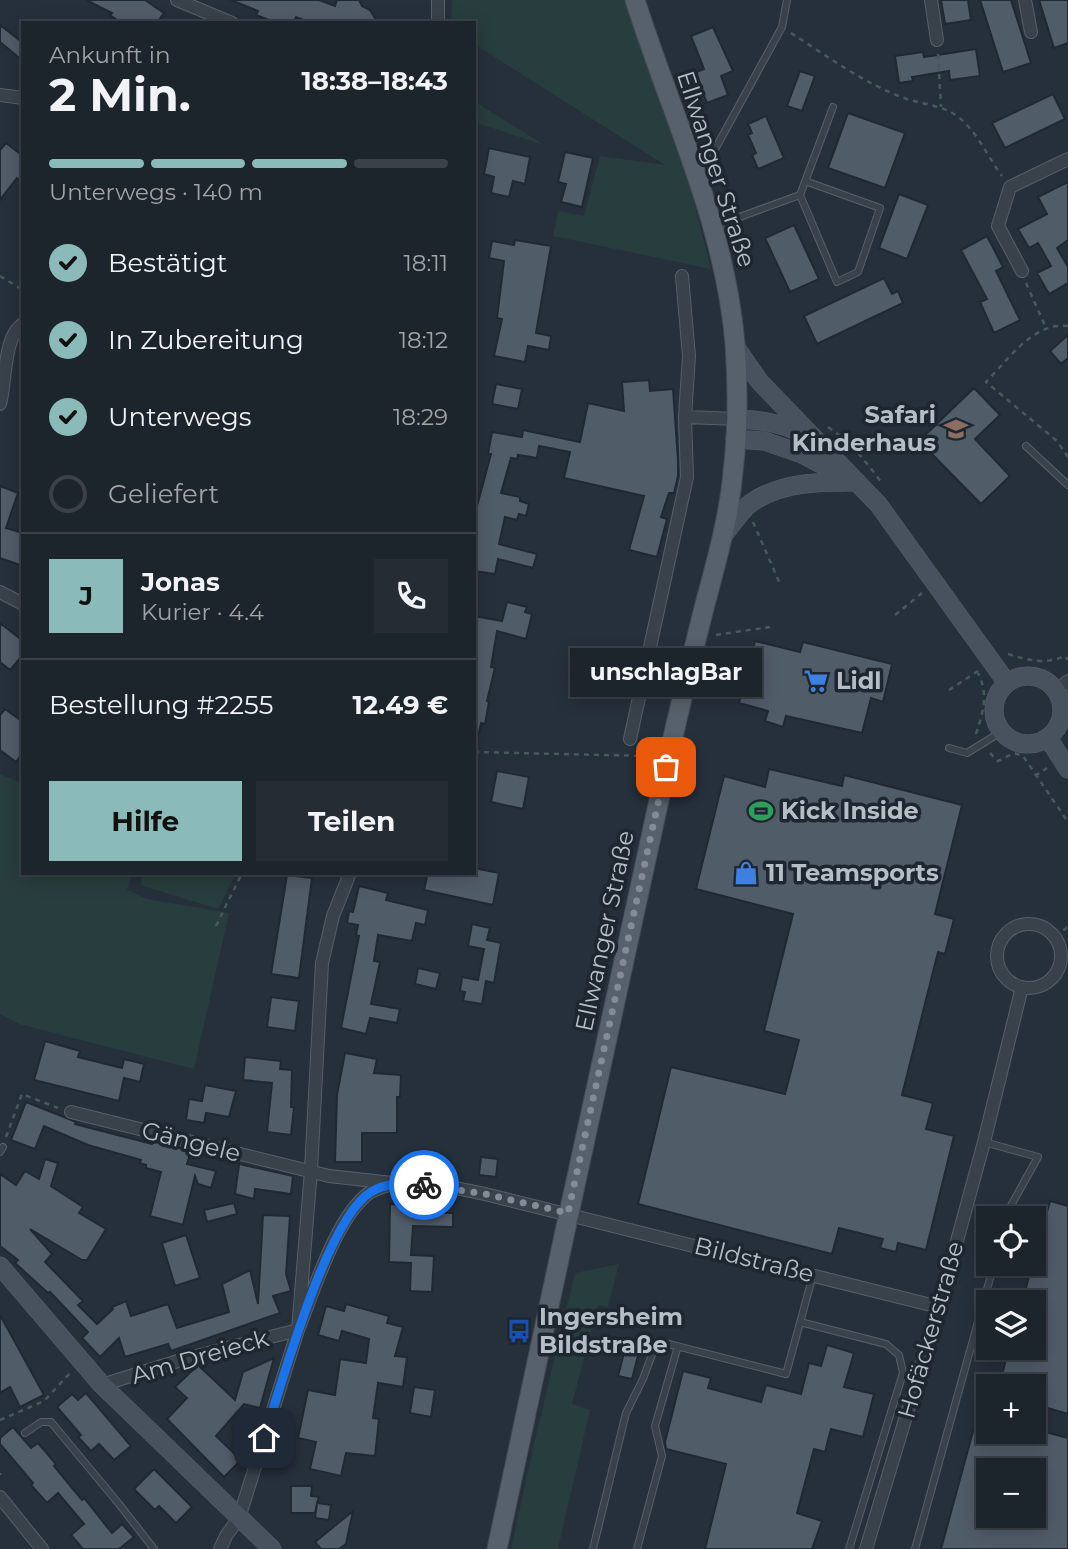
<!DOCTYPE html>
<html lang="de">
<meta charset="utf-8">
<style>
:root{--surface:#1c242c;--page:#252c34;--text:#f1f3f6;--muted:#a0a4a9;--line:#3a4148;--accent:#8bbbb9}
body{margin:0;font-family:Montserrat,sans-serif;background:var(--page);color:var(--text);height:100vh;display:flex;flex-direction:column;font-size:26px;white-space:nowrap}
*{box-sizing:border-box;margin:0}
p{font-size:23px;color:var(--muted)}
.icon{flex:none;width:38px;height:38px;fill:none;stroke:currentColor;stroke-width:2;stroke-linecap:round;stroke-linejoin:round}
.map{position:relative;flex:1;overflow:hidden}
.drawer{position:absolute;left:21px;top:21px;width:455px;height:854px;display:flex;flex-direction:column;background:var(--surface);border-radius:0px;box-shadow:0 4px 18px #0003,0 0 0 2px var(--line)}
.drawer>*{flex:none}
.fabs{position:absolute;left:976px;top:1206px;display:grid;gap:14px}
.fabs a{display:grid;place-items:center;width:70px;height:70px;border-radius:0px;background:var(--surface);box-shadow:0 4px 18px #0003,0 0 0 2px var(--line);font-size:35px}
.pin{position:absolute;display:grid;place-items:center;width:60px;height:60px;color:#fff;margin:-30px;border-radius:14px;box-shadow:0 4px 10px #0006}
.courier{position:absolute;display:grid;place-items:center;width:70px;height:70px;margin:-35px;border:5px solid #1a73e8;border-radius:50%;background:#fff;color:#222;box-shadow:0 2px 9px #0007}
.bubble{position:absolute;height:49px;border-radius:0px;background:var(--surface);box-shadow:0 4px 18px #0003,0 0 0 2px var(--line);font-size:23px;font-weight:700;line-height:49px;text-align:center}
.overview em{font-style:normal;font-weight:700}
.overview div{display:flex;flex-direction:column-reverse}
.overview{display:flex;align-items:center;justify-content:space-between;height:119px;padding:0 28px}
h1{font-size:46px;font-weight:700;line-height:52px}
.bar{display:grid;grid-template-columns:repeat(4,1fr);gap:10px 7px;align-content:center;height:84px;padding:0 28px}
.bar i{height:9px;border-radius:5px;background:var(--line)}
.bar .on{background:var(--accent)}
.bar p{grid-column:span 4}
.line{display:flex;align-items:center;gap:18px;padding:0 28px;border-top:2px solid var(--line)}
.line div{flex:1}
.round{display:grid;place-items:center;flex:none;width:74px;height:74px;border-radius:0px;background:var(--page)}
ol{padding:0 28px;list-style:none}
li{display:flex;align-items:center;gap:21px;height:77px}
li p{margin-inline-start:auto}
li .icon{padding:7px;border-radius:50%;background:var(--accent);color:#111;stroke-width:4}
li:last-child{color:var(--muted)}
li i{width:38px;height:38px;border:4px solid var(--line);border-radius:50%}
.action{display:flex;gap:14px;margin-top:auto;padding:14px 28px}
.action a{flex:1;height:80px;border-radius:0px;background:var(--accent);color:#111;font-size:28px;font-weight:700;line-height:80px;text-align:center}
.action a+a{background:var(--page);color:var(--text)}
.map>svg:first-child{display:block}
.green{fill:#283d3d}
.building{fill:#515c69;stroke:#202932;stroke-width:2;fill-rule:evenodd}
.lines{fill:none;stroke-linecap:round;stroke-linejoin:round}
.lane-casing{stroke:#576069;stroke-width:8}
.street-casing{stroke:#576069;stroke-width:14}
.secondary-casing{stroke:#576069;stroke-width:19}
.primary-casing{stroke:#424b54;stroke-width:21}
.path{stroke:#475a5b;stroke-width:2.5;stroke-dasharray:5 5;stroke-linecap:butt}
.lane{stroke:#39424b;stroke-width:6}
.street{stroke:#39424b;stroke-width:12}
.secondary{stroke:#48515e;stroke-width:18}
.primary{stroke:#57616b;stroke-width:19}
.done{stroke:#838c96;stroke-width:7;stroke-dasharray:0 12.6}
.route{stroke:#1a73e8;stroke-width:9}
.labels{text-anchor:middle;stroke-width:7;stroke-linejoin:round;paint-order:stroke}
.street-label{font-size:24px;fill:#b5bdc7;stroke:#1e2730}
.poi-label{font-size:24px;font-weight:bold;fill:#b5bdc7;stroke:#1e2730;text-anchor:start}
</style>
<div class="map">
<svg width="1068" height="1549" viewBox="0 0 1068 1549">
<rect width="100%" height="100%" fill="#26303b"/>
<!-- green -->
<path class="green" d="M452 0H625L691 191 711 269 553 236 558 211 584 216 600 156 665 165 474 44V23H451Z
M474 101 544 145 474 122Z
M0 774 23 784V873H132L127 890 147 899 229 913 194 1069 19 1024 0 1014Z
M144 873H236L218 909 140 885Z
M619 1264 608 1307 598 1305 572 1404 590 1410 558 1549H511L533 1448 575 1273Z"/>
<!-- building -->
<path class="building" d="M86 0H145L164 13 157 23H121L110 15 112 13Z
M231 0H319L335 6 337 0H359L362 6 370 10 378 23H312L296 17 294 23H277L256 15 258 11Z
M941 0H968L971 20 945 24Z
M980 0H1011L1031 63 1003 72Z
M1039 0H1068V43L1054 48Z
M0 25 23 43V61L0 42Z
M713 27 733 71 721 76 728 95 707 103 694 73 704 69 691 36Z
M976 49 980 76 950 80 949 71 912 77 913 81 899 83 895 56 923 52 924 57Z
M800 71 815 76 802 111 787 106Z
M1053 94 1065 119 1005 148 992 123Z
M848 113 905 133 885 188 828 168Z
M766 116 784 158 758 169 752 155 756 153 748 135 752 133 748 124Z
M6 143 23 156V182L17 178 0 200V150Z
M489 148 530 157 525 184 513 181 509 197 491 193 494 177 484 174Z
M565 152 593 158 582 207 561 202 566 184 558 182Z
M1068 182V240L1057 248 1068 267V283L1049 294 1037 273 1051 266 1038 243 1029 248 1018 229 1047 214 1038 197Z
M899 194 928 205 907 259 879 248Z
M794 225 819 279 790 292 765 238Z
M987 236 1003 267 996 271 1020 320 994 333 980 302 987 299 961 250Z
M515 240 551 246 536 333 551 336 549 350 528 346 525 362 494 356 502 319 497 318 504 261 489 258 492 241 514 245Z
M884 278 892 294 898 291 903 303 817 344 804 316Z
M1068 335V358L1061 364 1050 351Z
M649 380 650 391 673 389 678 460V476L674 493H669L661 517 667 519 657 557 629 550 644 496 564 478 570 452 539 446 537 458 518 455 517 459 511 458 501 493 520 497V501L529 504 526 516 519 514 517 520 505 517 499 544 537 554 533 568 498 559 495 574 474 571V517L491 454H488L492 432 522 437 523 430 580 442 588 403 624 411 622 382Z
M496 384 522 389 518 409 492 404Z
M974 388 1000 415 975 439 1010 476 981 504 919 441Z
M0 486 18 493 6 528 23 533V566L0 558Z
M507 602 527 607 525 612 532 614 526 639 497 631 491 667 495 668 487 701 489 702 485 724 481 723 479 733 474 732V616L502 621Z
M0 623 23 641V655L10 670 0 662Z
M755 641 800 652 803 642 892 664 883 702 871 698 862 733 786 716 783 727 765 721 768 711 739 703Z
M5 709 23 722V752L16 762 0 750V715Z
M769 769 842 786 844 775 962 805 935 914 954 919 945 954 938 952 902 1095 933 1103 926 1129 954 1136 926 1250 898 1243 896 1252 880 1248 883 1239 839 1228 832 1254 638 1204 671 1067 785 1094 799 1040 764 1031 793 914 696 889 724 776 765 787Z
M497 771 529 777 523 809 491 802Z
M474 868 499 873 493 905 424 890 428 873H474Z
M287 875 312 878 299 978 271 974Z
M359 886 388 893 386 900 428 910 425 925 416 923 412 941 378 935 374 961 380 962 371 1004 400 1009 397 1023 370 1018 366 1034 341 1028 359 936 356 935 358 925 347 923 349 911 353 912Z
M472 924 490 928 487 940 501 943 494 983 486 981 482 1004 463 1001 465 992 460 991 462 977 478 980 484 949 468 946Z
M418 968 440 973 436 989 415 984Z
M271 997 299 1001 295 1031 267 1027Z
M45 1041 80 1051 78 1057 122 1068 124 1059 144 1064 140 1082 124 1078 119 1101 34 1080Z
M345 1053 377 1059 374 1073 401 1075 400 1097H397V1133H362V1162H335L337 1095Z
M245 1057 281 1061 280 1069 292 1070 291 1107H294L291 1135 267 1132 272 1083 243 1080Z
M205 1085 236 1091 229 1117 206 1113 204 1123 186 1120 189 1099 202 1101Z
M26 1102 64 1117 76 1122 75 1124 152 1144V1141L191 1151 187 1164 216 1171 211 1188 198 1184 195 1176 183 1225 150 1216 161 1172 146 1168V1165L140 1163 141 1160 88 1145 44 1126 35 1149 11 1140Z
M481 1157 498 1159 496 1177 479 1175Z
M45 1159 58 1163 51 1186 83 1207 79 1213 106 1229 87 1260H82L30 1229 52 1254 45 1262 83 1301 78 1305 97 1324 113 1309 112 1307 126 1301 131 1316 168 1304 177 1328 229 1312 222 1284 250 1270 258 1304 263 1215 290 1216 286 1274 291 1291 273 1296 280 1313 171 1351 168 1344 125 1357 119 1338 100 1357 82 1338 88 1332 50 1292 48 1293 15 1263 18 1260 0 1246V1174L16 1185 25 1171 39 1179Z
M239 1164 293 1176 291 1194 255 1189 254 1199 235 1194Z
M1050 1201 1068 1206V1414L1034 1404V1386H999L1009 1348H1034V1302H1022Z
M234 1203 237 1214 207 1222 204 1210Z
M390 1204 439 1206V1213H453V1227L413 1226 411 1255 434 1256 432 1292 410 1291 411 1263 389 1262Z
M186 1235 200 1278 175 1286 162 1243Z
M346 1304 389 1316 387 1323 403 1327 395 1356 407 1357 403 1387 378 1383 373 1418 379 1419 375 1456 346 1453 341 1476 310 1469 316 1442 298 1438 308 1390 335 1395 340 1359 366 1363 369 1339 342 1331 339 1341 318 1335 326 1306 344 1311Z
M0 1315 44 1395 20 1407 10 1387 0 1393Z
M827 1345 854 1353 844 1387 874 1394 863 1437 831 1429 825 1452 814 1449 797 1513 822 1521 812 1549H705L726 1464 666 1449 665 1442 683 1371 711 1378 708 1388 761 1402 766 1385 801 1394 809 1363 821 1366Z
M625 1349 639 1352 632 1379 618 1376Z
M274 1358 260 1408 244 1404 216 1436 241 1460 224 1477 167 1419 187 1398 175 1387 198 1365 235 1400 243 1372Z
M414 1387 435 1390 431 1417 410 1413Z
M86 1393 131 1446 114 1460 99 1444 91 1451 78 1437 81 1435 57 1407 72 1394 78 1400Z
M978 1413 989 1416V1432H1034V1429L1068 1438V1549H941ZM989 1470H1034V1516H989Z
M13 1427 31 1448 38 1443 56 1464 54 1466 82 1500 84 1498 112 1533 122 1524 134 1537 119 1549H83L71 1535 84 1524 58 1493 47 1503 31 1485 33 1483 0 1444V1438Z
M154 1469 192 1507 176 1523 159 1506 155 1510 134 1489Z
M291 1486H312L311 1496 319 1497 317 1503 331 1505 329 1520 315 1518 317 1504 315 1513H291Z
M353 1511 346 1544 339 1549H321L315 1542Z"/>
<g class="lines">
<!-- lane casing -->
<g class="lane-casing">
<path id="lane" d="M695 160 713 153 782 27 787 0
M800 195 837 282 858 272 880 208 805 181
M715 226 800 195 833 107
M1026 446 1068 485
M949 748 967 753 1001 732
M984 1142 1038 1157 1009 1209 1007 1218
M0 1152 3 1147
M800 1322 886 1344 899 1355 903 1373 849 1549
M25 1433 41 1422H51L119 1504 154 1549
M593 1549 626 1413 643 1379 657 1341 786 1374 813 1275
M637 1549 662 1456 655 1426 678 1346
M915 1549 994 1264"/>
</g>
<!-- street casing -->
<g class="street-casing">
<path id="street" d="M177 0 232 23
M438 0V23
M931 0 937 40
M1025 0 1031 32
M0 95 23 98
M1022 271 998 226 1010 187 1068 159
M0 404C6 384 3 336 23 324
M685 417 737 419
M0 592 23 604
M1057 691 1068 681
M630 739 687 477 685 417 689 356 682 276
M997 956a32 32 0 1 1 64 0a32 32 0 1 1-64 0Z
M71 1112 329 1176 392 1183
M102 1385 181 1360 298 1330C314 1291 336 1217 369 1193 375 1189 387 1185 395 1184 419 1179 460 1189 485 1194L939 1307
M0 1497 42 1549
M220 1549 226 1536 239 1518 298 1330 311 1170 322 963 333 916 350 873
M866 1549 939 1307 984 1142 1022 987"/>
</g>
<!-- secondary casing -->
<g class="secondary-casing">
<path id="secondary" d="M735 346 759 381 878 504 1007 683
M737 419C764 420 789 424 812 440
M735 439 764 441 802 454 848 478
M723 536C731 526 740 511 751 503 782 481 822 482 857 482
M994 710a34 34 0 1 1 68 0a34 34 0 1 1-68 0Z
M1048 738 1068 769
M0 1266 102 1385 272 1549"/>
</g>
<!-- primary casing -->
<g class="primary-casing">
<path id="primary" d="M497 1549C551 1296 605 1044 661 791 674 731 688 672 703 612 715 566 729 519 733 472 738 430 738 386 735 344 725 223 671 114 635 0"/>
</g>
<!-- path -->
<path class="path" d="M791 33C827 56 866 85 907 99 925 105 942 105 957 116 977 131 987 156 1002 176
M938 54 941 107
M0 276 23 290
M1026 283 1046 328
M1068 326C1033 322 1008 360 986 382L1057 441 1068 457
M828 427C850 442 865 460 881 482
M753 522 781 586
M895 615 922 593
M716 635 770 627
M1008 654C1028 660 1045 665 1065 656L1068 660
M949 690 978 671
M976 734C983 712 989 695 978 673
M474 752 646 756 651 752
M990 753 998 761 1014 753 1023 756 1068 822
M1035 776 1047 768
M216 926 242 873
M1055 936 1068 927
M6 1137 22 1094 58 1108
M0 1420 44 1401 71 1372
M0 1473V1475"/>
<!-- lane -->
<use href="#lane" class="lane"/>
<!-- street -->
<use href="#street" class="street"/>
<!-- secondary -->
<use href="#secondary" class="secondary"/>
<!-- primary -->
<use href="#primary" class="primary"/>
</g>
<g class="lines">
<!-- done -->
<path class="done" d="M424 1185 485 1194 568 1213 666 767"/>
<!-- route -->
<path class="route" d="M264 1438C281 1386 327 1218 371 1192 387 1182 406 1184 424 1185"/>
</g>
<!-- icons -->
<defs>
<g id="school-bare" transform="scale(1.89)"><path d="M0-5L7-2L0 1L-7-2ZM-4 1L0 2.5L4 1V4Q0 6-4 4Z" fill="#8d6e63" stroke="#1e2730" stroke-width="2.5" paint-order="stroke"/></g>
<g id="supermarket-bare" transform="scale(1.89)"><path d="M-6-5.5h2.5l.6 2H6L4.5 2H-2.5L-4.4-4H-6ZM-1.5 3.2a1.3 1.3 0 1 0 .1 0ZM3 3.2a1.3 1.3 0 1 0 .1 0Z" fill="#3f7fe0" stroke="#1e2730" stroke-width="2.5" paint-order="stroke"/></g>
<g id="stadium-bare" transform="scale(1.89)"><path d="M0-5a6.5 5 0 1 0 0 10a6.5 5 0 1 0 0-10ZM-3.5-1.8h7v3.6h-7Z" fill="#2e9e5b" stroke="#1e2730" stroke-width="2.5" paint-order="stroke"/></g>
<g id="shop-bare" transform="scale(1.89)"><path d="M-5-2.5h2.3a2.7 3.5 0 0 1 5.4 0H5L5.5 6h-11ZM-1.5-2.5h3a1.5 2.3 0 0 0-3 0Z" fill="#3f7fe0" stroke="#1e2730" stroke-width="2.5" paint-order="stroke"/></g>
<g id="bus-bare" transform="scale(1.89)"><path d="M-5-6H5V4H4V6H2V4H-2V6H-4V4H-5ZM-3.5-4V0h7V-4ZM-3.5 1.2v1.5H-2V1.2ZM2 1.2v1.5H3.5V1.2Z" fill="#1a4fb4" stroke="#1e2730" stroke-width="2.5" paint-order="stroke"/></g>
</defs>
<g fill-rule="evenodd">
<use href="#school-bare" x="956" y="429"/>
<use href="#supermarket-bare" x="816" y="681"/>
<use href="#stadium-bare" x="761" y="811"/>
<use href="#shop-bare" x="746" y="873"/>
<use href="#bus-bare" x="519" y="1331"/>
</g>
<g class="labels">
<!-- street labels -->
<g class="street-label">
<text transform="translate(716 169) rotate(72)" y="8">Ellwanger Straße</text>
<text transform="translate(605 931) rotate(-78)" y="8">Ellwanger Straße</text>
<text transform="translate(191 1142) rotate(14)" y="8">Gängele</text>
<text transform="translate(754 1260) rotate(14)" y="8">Bildstraße</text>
<text transform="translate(931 1330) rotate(-74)" y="8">Hofäckerstraße</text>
<text transform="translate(200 1357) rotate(-16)" y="8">Am Dreieck</text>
</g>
<!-- poi labels -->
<g class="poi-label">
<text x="936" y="423" text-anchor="end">Safari<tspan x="936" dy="28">Kinderhaus</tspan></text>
<text x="836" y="689">Lidl</text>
<text x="781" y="819">Kick Inside</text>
<text x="766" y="881">11 Teamsports</text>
<text x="539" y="1325">Ingersheim<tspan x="539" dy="28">Bildstraße</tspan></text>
</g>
</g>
</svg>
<div class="fabs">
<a><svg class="icon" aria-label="locate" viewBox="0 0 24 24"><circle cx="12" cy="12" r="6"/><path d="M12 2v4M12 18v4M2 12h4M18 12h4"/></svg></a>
<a><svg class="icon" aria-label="layers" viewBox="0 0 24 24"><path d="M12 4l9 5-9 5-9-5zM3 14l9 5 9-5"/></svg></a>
<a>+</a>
<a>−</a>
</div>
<div class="pin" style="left:666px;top:767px;background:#ea580c"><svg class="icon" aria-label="bag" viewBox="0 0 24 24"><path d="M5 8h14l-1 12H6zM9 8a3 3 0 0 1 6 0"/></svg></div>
<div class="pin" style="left:264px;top:1438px;background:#1f2937"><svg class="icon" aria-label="home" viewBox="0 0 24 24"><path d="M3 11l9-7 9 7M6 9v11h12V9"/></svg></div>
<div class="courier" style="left:424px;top:1185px"><svg class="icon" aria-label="bike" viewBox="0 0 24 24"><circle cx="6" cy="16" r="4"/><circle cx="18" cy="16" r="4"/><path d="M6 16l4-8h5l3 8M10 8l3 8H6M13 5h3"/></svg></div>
<div class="bubble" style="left:570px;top:648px;width:192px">unschlagBar</div>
<section class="drawer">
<div class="overview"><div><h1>2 Min.</h1><p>Ankunft in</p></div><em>18:38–18:43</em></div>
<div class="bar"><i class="on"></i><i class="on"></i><i class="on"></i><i></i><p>Unterwegs · 140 m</p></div>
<ol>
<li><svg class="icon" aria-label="check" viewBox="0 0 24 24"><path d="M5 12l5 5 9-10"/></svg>Bestätigt<p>18:11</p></li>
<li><svg class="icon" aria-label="check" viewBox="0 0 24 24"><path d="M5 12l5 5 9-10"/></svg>In Zubereitung<p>18:12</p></li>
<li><svg class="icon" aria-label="check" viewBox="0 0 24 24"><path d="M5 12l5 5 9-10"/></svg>Unterwegs<p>18:29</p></li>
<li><i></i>Geliefert</li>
</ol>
<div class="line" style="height:126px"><b class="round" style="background:var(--accent);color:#111">J</b><div><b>Jonas</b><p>Kurier · 4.4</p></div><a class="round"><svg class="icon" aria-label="phone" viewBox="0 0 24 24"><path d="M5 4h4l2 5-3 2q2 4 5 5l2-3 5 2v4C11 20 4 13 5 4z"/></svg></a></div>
<div class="line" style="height:91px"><div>Bestellung #2255</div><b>12.49 €</b></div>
<div class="action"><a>Hilfe</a><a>Teilen</a></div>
</section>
</div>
